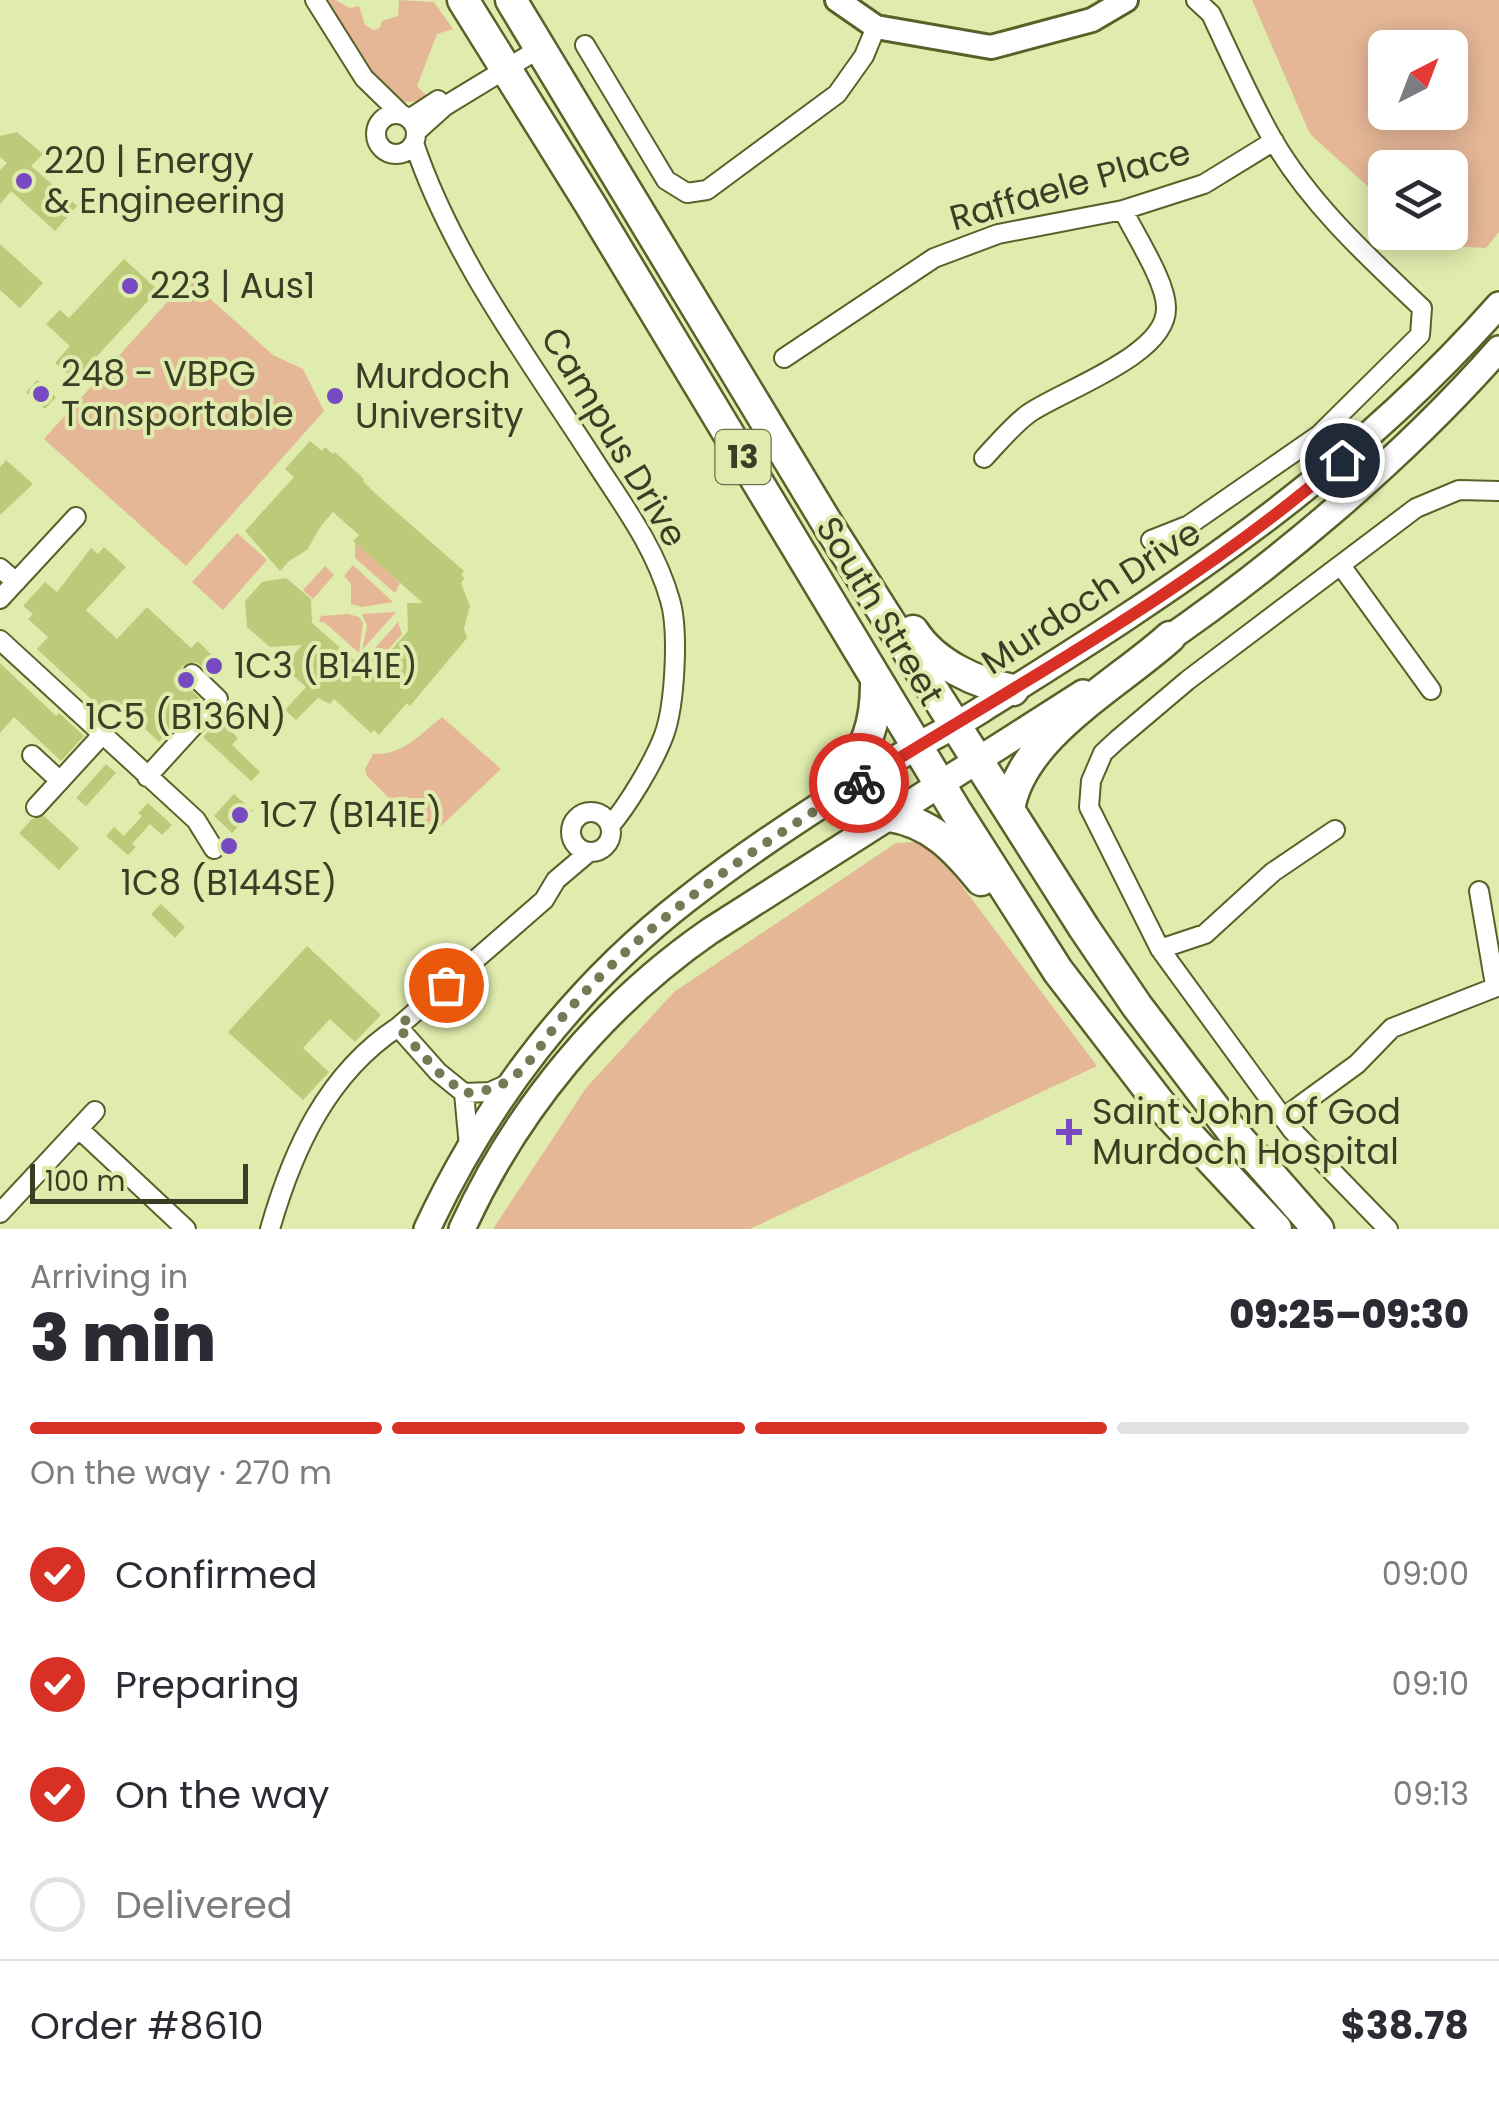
<!DOCTYPE html>
<meta charset="utf-8">
<style>
:root{--surface:#fff;--page:#f2f2f3;--text:#2b2b33;--muted:#7c7c81;--line:#e1e1e2;--accent:#d93025}
body{margin:0;font-family:Poppins,sans-serif;background:var(--page);color:var(--text);height:100vh;display:flex;flex-direction:column;font-size:38px;white-space:nowrap}
*{box-sizing:border-box;margin:0}
p{font-size:32px;color:var(--muted)}
.icon{flex:none;width:55px;height:55px;fill:none;stroke:currentColor;stroke-width:2;stroke-linecap:round;stroke-linejoin:round}
.map{position:relative;height:1229px;overflow:hidden}
.sheet{display:flex;flex-direction:column;background:var(--surface);flex:1}
.sheet>*{flex:none}
.needle{width:65px;rotate:42deg}
.buttons{position:absolute;left:1368px;top:30px;display:grid;gap:20px}
.buttons a{display:grid;place-items:center;width:100px;height:100px;border-radius:15px;background:var(--surface);box-shadow:0 5px 25px #0003;font-size:50px}
.scale{position:absolute;left:30px;bottom:25px;width:218px;box-sizing:border-box;padding-left:10px;border:5px solid #393e24;border-top:0;font-size:28px;line-height:35px;white-space:nowrap;color:#393e24;-webkit-text-stroke:8px #dfecad;paint-order:stroke}
.pin{position:absolute;display:grid;place-items:center;width:85px;height:85px;color:#fff;margin:-42px;border:5px solid #fff;border-radius:50%;box-shadow:0 2px 10px #0007}
.courier{position:absolute;display:grid;place-items:center;width:100px;height:100px;margin:-50px;border:8px solid #d93025;border-radius:50%;background:#fff;color:#222;box-shadow:0 2px 12px #0007}
.headline em{font-style:normal;font-weight:800}
.headline div{display:flex;flex-direction:column-reverse}
.headline{display:flex;align-items:center;justify-content:space-between;height:170px;padding:0 30px}
h1{font-size:65px;font-weight:800;line-height:75px}
.bar{display:grid;grid-template-columns:repeat(4,1fr);gap:15px 10px;align-content:center;height:120px;padding:0 30px}
.bar i{height:12px;border-radius:8px;background:var(--line)}
.bar .active{background:var(--accent)}
.bar p{grid-column:span 4}
.line{display:flex;align-items:center;gap:25px;padding:0 30px;border-top:2px solid var(--line)}
.line div{flex:1}
ol{padding:0 30px;list-style:none}
li{display:flex;align-items:center;gap:30px;height:110px}
li p{margin-inline-start:auto}
li .icon{padding:10px;border-radius:50%;background:var(--accent);color:#fff;stroke-width:4}
li:last-child{color:var(--muted)}
li i{width:55px;height:55px;border:5px solid var(--line);border-radius:50%}
.map>svg:first-child{display:block}
.green{fill:#e5b797;fill-rule:evenodd}
.building{fill:#bcca79}
.lines{fill:none;stroke-linecap:round;stroke-linejoin:round}
.street-casing{stroke:#586127;stroke-width:22}
.secondary-casing{stroke:#586127;stroke-width:28}
.primary-casing{stroke:#586127;stroke-width:30}
.highway-casing{stroke:#586127;stroke-width:35}
.street{stroke:#fff;stroke-width:18}
.secondary{stroke:#fff;stroke-width:22}
.primary{stroke:#fff;stroke-width:25}
.highway{stroke:#fff;stroke-width:30}
.done{stroke:#737b54;stroke-width:10;stroke-dasharray:0 18}
.route{stroke:#d93025;stroke-width:12}
.poi-dot{fill:#774ac2;stroke:#dfecad;stroke-width:4}
.labels{text-anchor:middle;stroke-width:8;stroke-linejoin:round;paint-order:stroke}
.shield{fill:#dfecad;stroke:#6b724d;stroke-width:2.5}
.shield-label{font-size:32px;font-weight:bold;fill:#393e24}
.poi-label{font-size:35px;fill:#393e24;stroke:#dfecad;text-anchor:start}
.street-label{font-size:35px;fill:#393e24;stroke:#dfecad}
</style>
<div class="map">
<svg width="1499" height="1229" viewBox="0 0 1499 1229">
<rect width="100%" height="100%" fill="#dfecad"/>
<!-- green -->
<path class="green" d="M326 0H335L350 8 359 6 365 25 374 30 380 28 382 21 398 16 399 0 434 2 453 29 437 34 417 86 426 95V98C418 101 410 103 402 101 375 94 341 24 326 0Z
M1252 0H1499V232L1486 248 1434 245 1419 233 1450 232V168H1385V202L1310 134ZM1385 48H1450V112H1385Z
M188 279 273 355 303 369 324 411 186 566 44 439Z
M237 533 267 560 223 610 192 582Z
M355 542 400 583 395 593 355 558Z
M353 565 393 602 362 607 351 604V584L344 576Z
M325 566 334 575 313 599 303 590Z
M396 612 362 650 367 626 362 614Z
M348 614 359 617 363 623 359 653 324 622H319L321 616Z
M398 622 402 634 374 666 370 654Z
M442 717 501 769 440 827 413 822 367 776 365 769 373 754C402 756 422 733 442 717Z
M919 842 938 854 1097 1066 750 1229H493L586 1088 674 992 896 843Z"/>
<!-- building -->
<path class="building" d="M17 132 43 154 31 166 77 206 55 231 11 191 0 204V170L7 163 0 157V136Z
M0 244 43 283 20 308 0 290Z
M124 259 158 290 75 380 55 363 70 346 46 324 60 310 69 318Z
M37 380 56 397 45 409 26 392Z
M310 441 322 451 325 447 333 454 335 452 364 479 363 481 377 495 464 571 461 575 465 578 461 583 470 606 464 629 467 638 410 706 407 703 379 735 374 730 371 733 334 699 330 704 318 698 296 720 285 710 306 687 288 671 291 668 286 664 302 645 270 647 247 627 245 601 262 582 286 578 311 599 312 623 370 674 408 631 407 603H423L353 541 359 535 333 512 321 526 307 550 289 561 280 571 245 531 294 477 285 469Z
M6 460 33 484 0 515V467Z
M104 547 126 567 86 610 117 639 147 607 191 648 198 641 223 667 214 676 196 662 182 666 180 678 199 698 159 742 114 700 104 711 37 649 48 637 28 619 33 614 23 606 45 582 57 592 91 548 98 554Z
M0 663 56 716 59 713 84 736 61 761 14 717 0 733Z
M219 720 238 738 232 745 260 772 251 781 203 737Z
M106 764 116 773 86 806 76 798Z
M234 794 253 811 232 833 214 816Z
M148 803 172 825 162 835 150 824 132 844 136 847 128 855 106 836 114 827 124 836 142 816 138 813Z
M44 816 79 848 59 870 19 833 32 819Z
M161 904 185 927 175 938 151 914Z
M307 946 381 1015 355 1042 330 1019 303 1048 329 1072 303 1100 228 1032Z"/>
<g class="lines">
<!-- street casing -->
<g class="street-casing">
<path id="street" d="M315 0 364 78 401 114
M585 45 666 180 687 193 707 190 837 94 864 56 876 27
M376 134a20 20 0 1 1 40 0a20 20 0 1 1-40 0Z
M409 119 438 100
M416 132 445 106 542 47
M414 143C452 257 529 359 594 460 623 505 655 547 670 600 679 630 675 705 664 735 654 762 628 805 610 826
M784 358 934 258 998 234 1123 210 1204 184 1274 141
M984 458C998 443 1012 426 1028 414 1060 391 1166 356 1166 309 1167 283 1135 235 1123 210
M1151 540 1189 525 1319 435 1420 335 1422 308C1368 257 1311 205 1273 140 1250 100 1231 56 1211 14L1196 0
M1342 567 1431 690
M0 568 16 582
M0 599 76 517
M0 640 196 820 214 849
M32 755 60 781
M147 777 218 699 192 674
M36 807 102 735
M571 832a20 20 0 1 1 40 0a20 20 0 1 1-40 0Z
M1479 891 1495 985
M1160 949 1205 934 1273 872 1335 830
M398 1027 438 1072 464 1093 490 1092 512 1082
M464 1093 469 1147
M1283 1118 1357 1064 1392 1028 1499 986
M79 1129 186 1229
M0 1213 95 1111
M270 1229C293 1149 327 1074 398 1027L544 900 556 880 589 852
M1388 1229 1292 1130 1160 949 1089 807 1091 781 1103 753 1117 740 1188 680 1416 508 1459 490 1499 491"/>
</g>
<!-- secondary casing -->
<g class="secondary-casing">
<path id="secondary" d="M837 0 876 27 991 47 1092 20 1126 0"/>
</g>
<!-- primary casing -->
<g class="primary-casing">
<path id="primary" d="M1155 648C1274 567 1404 457 1499 349
M427 1229C487 1101 574 987 686 900 759 843 839 792 919 745 940 733 963 722 984 708 1175 589 1349 475 1499 305
M462 1229C516 1110 603 1005 710 931L1083 693"/>
</g>
<!-- highway casing -->
<g class="highway-casing">
<path id="highway" d="M463 0 590 204 956 811 1058 971 1164 1109 1276 1229
M511 0 830 528 1084 928 1137 1006 1232 1131 1318 1229
M913 631C934 664 976 683 1013 690
M832 800C860 753 877 737 876 679
M1009 810C1020 736 1117 685 1170 637
M889 816C931 822 956 849 981 880"/>
</g>
<!-- street -->
<use href="#street" class="street"/>
<!-- secondary -->
<use href="#secondary" class="secondary"/>
<!-- primary -->
<use href="#primary" class="primary"/>
<!-- highway -->
<use href="#highway" class="highway"/>
</g>
<g class="lines">
<!-- done -->
<path class="done" d="M446 985 398 1027 438 1072 464 1093C523 1091 531 1053 566 1013 649 918 753 849 859 783"/>
<!-- route -->
<path class="route" d="M859 783C1023 681 1196 587 1342 460"/>
</g>
<!-- markers -->
<g class="poi-dot">
<circle cx="24" cy="181" r="10"/>
<circle cx="130" cy="286" r="10"/>
<circle cx="41" cy="394" r="10"/>
<circle cx="335" cy="396" r="10"/>
<circle cx="214" cy="666" r="10"/>
<circle cx="186" cy="680" r="10"/>
<circle cx="240" cy="815" r="10"/>
<circle cx="229" cy="846" r="10"/>
<path d="M1064 1117h10v10h10v10h-10v10h-10v-10h-10v-10h10z"/>
</g>
<g class="labels">
<!-- shield labels -->
<rect class="shield" x="715.5" y="430" width="55" height="54" rx="8"/>
<g class="shield-label">
<text x="743" y="468">13</text>
</g>
<!-- poi labels -->
<g class="poi-label">
<text x="44" y="173">220 | Energy<tspan x="44" dy="40">&amp; Engineering</tspan></text>
<text x="150" y="298">223 | Aus1</text>
<text x="61" y="386">248 - VBPG<tspan x="61" dy="40">Tansportable</tspan></text>
<text x="355" y="388">Murdoch<tspan x="355" dy="40">University</tspan></text>
<text x="234" y="678">1C3 (B141E)</text>
<text x="186" y="729" text-anchor="middle">1C5 (B136N)</text>
<text x="260" y="827">1C7 (B141E)</text>
<text x="229" y="895" text-anchor="middle">1C8 (B144SE)</text>
<text x="1092" y="1124">Saint John of God<tspan x="1092" dy="40">Murdoch Hospital</tspan></text>
</g>
<!-- street labels -->
<g class="street-label">
<text transform="translate(1070 185) rotate(-16)" y="12">Raffaele Place</text>
<text transform="translate(614 437) rotate(59)" y="12">Campus Drive</text>
<text transform="translate(1091 597) rotate(-33)" y="12">Murdoch Drive</text>
<text transform="translate(880 611) rotate(59)" y="12">South Street</text>
</g>
</g>
</svg>
<div class="buttons">
<a><svg class="needle" viewBox="-14 -14 28 28"><path d="M0-13l5 13h-10z" fill="#e53935"/><path d="M0 13l5-13h-10z" fill="#7c7c81"/></svg></a>
<a><svg class="icon" aria-label="layers" viewBox="0 0 24 24"><path d="M12 4l9 5-9 5-9-5zM3 14l9 5 9-5"/></svg></a>
</div>
<div class="scale">100 m</div>
<div class="pin" style="left:446px;top:985px;background:#ea580c"><svg class="icon" aria-label="bag" viewBox="0 0 24 24"><path d="M5 8h14l-1 12H6zM9 8a3 3 0 0 1 6 0"/></svg></div>
<div class="pin" style="left:1342px;top:460px;background:#1f2937"><svg class="icon" aria-label="home" viewBox="0 0 24 24"><path d="M3 11l9-7 9 7M6 9v11h12V9"/></svg></div>
<div class="courier" style="left:859px;top:783px"><svg class="icon" aria-label="bike" viewBox="0 0 24 24"><circle cx="6" cy="16" r="4"/><circle cx="18" cy="16" r="4"/><path d="M6 16l4-8h5l3 8M10 8l3 8H6M13 5h3"/></svg></div>
</div>
<section class="sheet">
<div class="headline"><div><h1>3 min</h1><p>Arriving in</p></div><em>09:25–09:30</em></div>
<div class="bar"><i class="active"></i><i class="active"></i><i class="active"></i><i></i><p>On the way · 270 m</p></div>
<ol>
<li><svg class="icon" aria-label="check" viewBox="0 0 24 24"><path d="M5 12l5 5 9-10"/></svg>Confirmed<p>09:00</p></li>
<li><svg class="icon" aria-label="check" viewBox="0 0 24 24"><path d="M5 12l5 5 9-10"/></svg>Preparing<p>09:10</p></li>
<li><svg class="icon" aria-label="check" viewBox="0 0 24 24"><path d="M5 12l5 5 9-10"/></svg>On the way<p>09:13</p></li>
<li><i></i>Delivered</li>
</ol>
<div class="line" style="height:130px"><div>Order #8610</div><b>$38.78</b></div>
</section>
